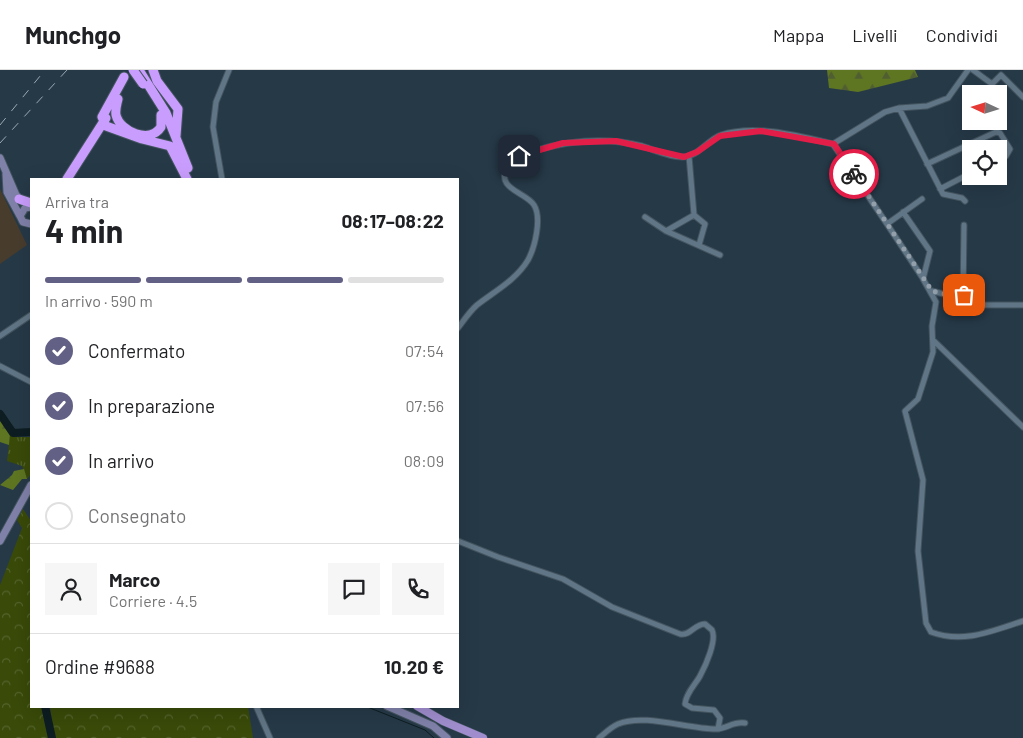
<!DOCTYPE html>
<html lang="it">
<meta charset="utf-8">
<style>
:root{--surface:#fff;--page:#f6f6f6;--text:#202124;--muted:#757577;--line:#e0e0e0;--accent:#626084}
body{margin:0;font-family:Barlow,sans-serif;background:var(--page);color:var(--text);height:100vh;display:flex;flex-direction:column;font-size:19px;white-space:nowrap}
*{box-sizing:border-box;margin:0}
p{font-size:16px;color:var(--muted)}
.icon{flex:none;width:28px;height:28px;fill:none;stroke:currentColor;stroke-width:2;stroke-linecap:round;stroke-linejoin:round}
.map{position:relative;flex:1;overflow:hidden}
.drawer{position:absolute;left:30px;top:108px;width:429px;height:530px;display:flex;flex-direction:column;background:var(--surface);border-radius:0px;box-shadow:0 5px 20px #0002}
.drawer>*{flex:none}
.needle{width:32px;rotate:274deg}
.buttons{position:absolute;left:962px;top:15px;display:grid;gap:10px}
.buttons a{display:grid;place-items:center;width:45px;height:45px;border-radius:0px;background:var(--surface);box-shadow:0 5px 20px #0002;font-size:25px}
.pin{position:absolute;display:grid;place-items:center;width:42px;height:42px;color:#fff;margin:-21px;border-radius:10px;box-shadow:0 2px 8px #0006}
.courier{position:absolute;display:grid;place-items:center;width:50px;height:50px;margin:-25px;border:4px solid #e11d48;border-radius:50%;background:#fff;color:#222;box-shadow:0 1px 6px #0007}
.headline em{font-style:normal;font-weight:700}
.headline div{display:flex;flex-direction:column-reverse}
.headline{display:flex;align-items:center;justify-content:space-between;height:85px;padding:0 15px}
h1{font-size:32px;font-weight:700;line-height:38px}
.bar{display:grid;grid-template-columns:repeat(4,1fr);gap:8px 5px;align-content:center;height:60px;padding:0 15px}
.bar i{height:6px;border-radius:4px;background:var(--line)}
.bar .active{background:var(--accent)}
.bar p{grid-column:span 4}
.line{display:flex;align-items:center;gap:12px;padding:0 15px;border-top:1px solid var(--line)}
.line div{flex:1}
.round{display:grid;place-items:center;flex:none;width:52px;height:52px;border-radius:0px;background:var(--page)}
ol{padding:0 15px;list-style:none}
li{display:flex;align-items:center;gap:15px;height:55px}
li p{margin-inline-start:auto}
li .icon{padding:5px;border-radius:50%;background:var(--accent);color:#fff;stroke-width:4}
li:last-child{color:var(--muted)}
li i{width:28px;height:28px;border:2px solid var(--line);border-radius:50%}
header{display:flex;align-items:center;gap:30px;box-sizing:border-box;height:70px;padding:0 25px;background:var(--surface);border-bottom:1px solid var(--line)}
header strong{font-size:24px}
nav{display:flex;gap:28px;margin-inline-start:auto;font-size:18px}
.map>svg:first-child{display:block}
.commercial{fill:#483c2d}
.grass{fill:url(#grass-tufts)}
.forest{fill:url(#forest-firs)}
.park{fill:url(#park-crowns)}
.lines{fill:none;stroke-linecap:round;stroke-linejoin:round}
.stream{stroke:#0d1d21;stroke-width:1}
.river{stroke:#0d1d21;stroke-width:8}
.street-casing{stroke:#43545f;stroke-width:7}
.secondary-casing{stroke:#43545f;stroke-width:9}
.primary-casing{stroke:#43545f;stroke-width:9}
.highway-casing{stroke:#43545f;stroke-width:11}
.street{stroke:#607585;stroke-width:5}
.secondary{stroke:#8081a9;stroke-width:7}
.primary{stroke:#9f8dcd;stroke-width:8}
.highway{stroke:#c99dfd;stroke-width:9}
.rail{stroke:#9ca9b4;stroke-width:1;stroke-dasharray:9 9;stroke-linecap:butt}
.highway-bridge-casing{stroke:#43545f;stroke-width:11;stroke-linecap:butt}
.highway-bridge{stroke:#c99dfd;stroke-width:9}
.done{stroke:#93a0ab;stroke-width:5;stroke-dasharray:0 9}
.route{stroke:#e11d48;stroke-width:6}
</style>
<header>
<strong>Munchgo</strong>
<nav><a>Mappa</a><a>Livelli</a><a>Condividi</a></nav>
</header>
<div class="map">
<svg width="1023" height="668" viewBox="0 0 1023 668">
<defs>
<pattern id="grass-tufts" width="24" height="20" patternUnits="userSpaceOnUse" patternTransform="scale(1.25)"><rect width="24" height="20" fill="#394a09"/><path d="M3 7l-1-3M5 7V3M7 7l1-3M15 17l-1-3M17 17v-4M19 17l1-3" fill="none" stroke="#54632d"/></pattern>
<pattern id="forest-firs" width="22" height="20" patternUnits="userSpaceOnUse" patternTransform="scale(1.25)"><rect width="22" height="20" fill="#5e7522"/><path d="M5 1l3.5 6h-7zM16 11l3.5 6h-7z" fill="#505e31"/></pattern>
<pattern id="park-crowns" width="20" height="18" patternUnits="userSpaceOnUse" patternTransform="scale(1.25)"><rect width="20" height="18" fill="#394a09"/><path d="M2 6a3 3 0 1 1 6 0M12 15a3 3 0 1 1 6 0" fill="none" stroke="#54632d"/></pattern>
</defs>
<rect width="100%" height="100%" fill="#263947"/>
<!-- commercial -->
<path class="commercial" d="M0 119 27 175 0 194Z"/>
<!-- grass -->
<path class="grass" d="M10 364 16 367H31V404L27 409 22 396 7 391Z"/>
<!-- forest -->
<path class="forest" d="M827 0H915L918 7 858 22 829 18Z
M0 349 10 364 9 375 0 372Z
M24 399 27 409H22L13 420 0 415 12 405 14 401Z"/>
<!-- park -->
<path class="park" d="M23 439 31 451V636H41L48 668H0V515L22 458 17 450Z
M50 636H248L253 668H54Z"/>
<g class="lines">
<!-- stream -->
<path class="stream" d="M365 636 425 660 434 668"/>
<!-- river -->
<path class="river" d="M0 344 13 363 31 362
M45 636 52 668"/>
<!-- street casing -->
<g class="street-casing">
<path id="street" d="M973 0 992 14 1001 5 1023 27
M899 38 943 124 962 128 965 131
M833 74 887 154 922 129
M689 86 694 145 705 154 699 175
M927 94 996 62 1000 63 1010 79 1006 86 999 90
M222 109 213 57 216 32 229 0
M940 119 971 103
M903 142 930 181 923 209 936 232 932 256 933 282 918 329 905 341 923 410 918 481 926 553 931 562C963 574 992 561 1023 551
M645 147 666 161 720 185
M887 154 922 207
M666 161 694 145
M932 221 963 229 967 233 979 235H1023
M963 229 964 155
M458 258C464 250 470 241 477 235 495 221 516 210 528 190 535 177 542 148 534 135 526 122 494 119 508 96 514 86 527 84 537 80 572 70 606 67 642 76 655 80 668 87 682 87 698 87 707 70 721 65 756 54 799 66 833 74L885 42 899 38 927 36 948 28 968 0
M0 266 31 245
M934 271 1023 357
M0 296 31 312
M458 471 498 487 563 509 612 537 680 564C691 566 694 554 705 554L712 560C717 570 706 595 700 606 695 615 686 623 685 634L692 638 714 640 720 648 718 659
M256 636 270 668
M599 668C605 663 611 657 618 654 644 643 687 659 716 659 727 659 733 651 745 653"/>
</g>
<!-- secondary casing -->
<g class="secondary-casing">
<path id="secondary" d="M0 88 16 125 22 131
M6 104 7 122 20 146
M31 137 25 138 20 146 23 152 31 154
M0 471 31 415
M387 636 433 656 447 668"/>
</g>
<!-- primary casing -->
<g class="primary-casing">
<path id="primary" d="M417 636 443 651 483 668"/>
</g>
<!-- highway casing -->
<g class="highway-casing">
<path id="highway" d="M139 0 166 43 188 98
M153 0 157 11 178 39 176 66
M124 7 102 47 106 56 142 69 170 76 187 109
M118 29C117 34 115 39 116 45 120 62 150 74 161 57V45
M67 109 106 48
M19 129 31 133"/>
</g>
<!-- street -->
<use href="#street" class="street"/>
<!-- secondary -->
<use href="#secondary" class="secondary"/>
<!-- primary -->
<use href="#primary" class="primary"/>
<!-- highway -->
<use href="#highway" class="highway"/>
<!-- rail -->
<path class="rail" d="M0 55 45 0
M0 73 67 0"/>
<!-- highway-bridge casing -->
<g class="highway-bridge-casing">
<path id="highway-bridge" d="M133 0 143 14"/>
</g>
<!-- highway-bridge -->
<use href="#highway-bridge" class="highway-bridge"/>
</g>
<g class="lines">
<!-- done -->
<path class="done" d="M854 104 932 221 963 228 964 225"/>
<!-- route -->
<path class="route" d="M519 86 563 73 616 71 684 87 697 82 720 66 761 61 834 74 854 104"/>
</g>
</svg>
<div class="buttons">
<a><svg class="needle" viewBox="-14 -14 28 28"><path d="M0-13l5 13h-10z" fill="#e53935"/><path d="M0 13l5-13h-10z" fill="#757577"/></svg></a>
<a><svg class="icon" aria-label="locate" viewBox="0 0 24 24"><circle cx="12" cy="12" r="6"/><path d="M12 2v4M12 18v4M2 12h4M18 12h4"/></svg></a>
</div>
<div class="pin" style="left:964px;top:225px;background:#ea580c"><svg class="icon" aria-label="bag" viewBox="0 0 24 24"><path d="M5 8h14l-1 12H6zM9 8a3 3 0 0 1 6 0"/></svg></div>
<div class="pin" style="left:519px;top:86px;background:#1f2937"><svg class="icon" aria-label="home" viewBox="0 0 24 24"><path d="M3 11l9-7 9 7M6 9v11h12V9"/></svg></div>
<div class="courier" style="left:854px;top:104px"><svg class="icon" aria-label="bike" viewBox="0 0 24 24"><circle cx="6" cy="16" r="4"/><circle cx="18" cy="16" r="4"/><path d="M6 16l4-8h5l3 8M10 8l3 8H6M13 5h3"/></svg></div>
<section class="drawer">
<div class="headline"><div><h1>4 min</h1><p>Arriva tra</p></div><em>08:17–08:22</em></div>
<div class="bar"><i class="active"></i><i class="active"></i><i class="active"></i><i></i><p>In arrivo · 590 m</p></div>
<ol>
<li><svg class="icon" aria-label="check" viewBox="0 0 24 24"><path d="M5 12l5 5 9-10"/></svg>Confermato<p>07:54</p></li>
<li><svg class="icon" aria-label="check" viewBox="0 0 24 24"><path d="M5 12l5 5 9-10"/></svg>In preparazione<p>07:56</p></li>
<li><svg class="icon" aria-label="check" viewBox="0 0 24 24"><path d="M5 12l5 5 9-10"/></svg>In arrivo<p>08:09</p></li>
<li><i></i>Consegnato</li>
</ol>
<div class="line" style="height:90px"><a class="round"><svg class="icon" aria-label="person" viewBox="0 0 24 24"><circle cx="12" cy="8" r="4"/><path d="M4 21q1-7 8-7t8 7"/></svg></a><div><b>Marco</b><p>Corriere · 4.5</p></div><a class="round"><svg class="icon" aria-label="chat" viewBox="0 0 24 24"><path d="M4 5h16v11H9l-5 4z"/></svg></a><a class="round"><svg class="icon" aria-label="phone" viewBox="0 0 24 24"><path d="M5 4h4l2 5-3 2q2 4 5 5l2-3 5 2v4C11 20 4 13 5 4z"/></svg></a></div>
<div class="line" style="height:65px"><div>Ordine #9688</div><b>10.20 €</b></div>
</section>
</div>
